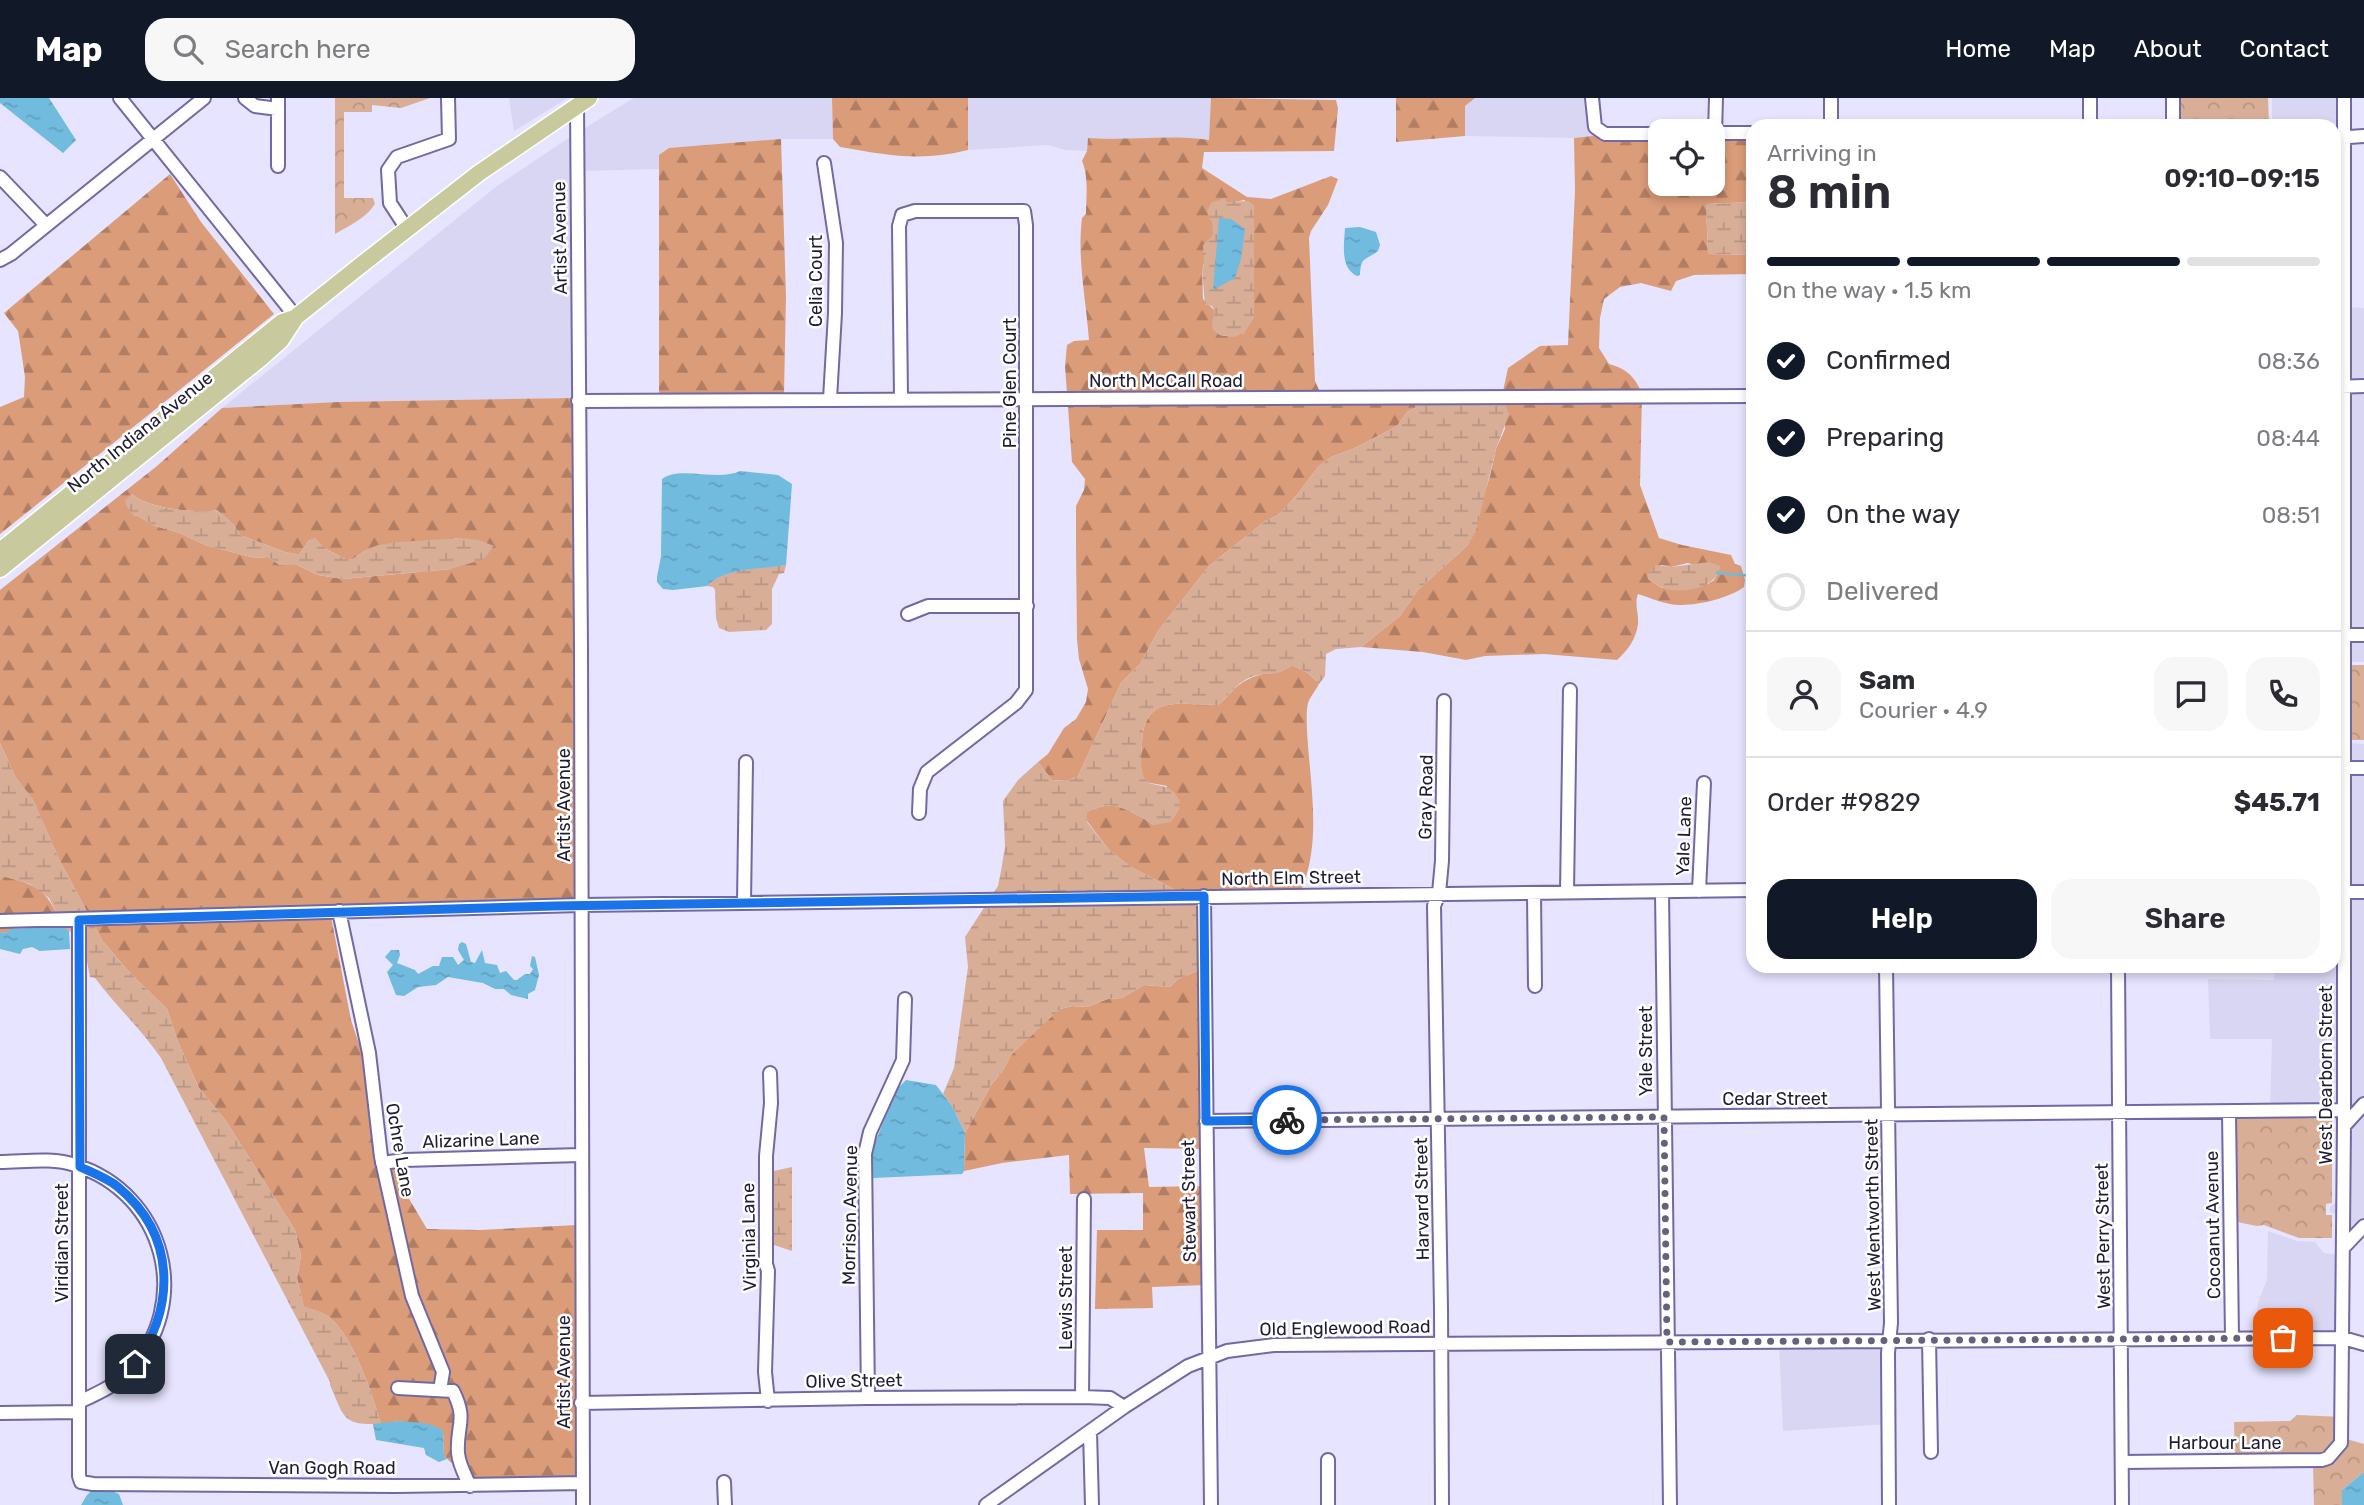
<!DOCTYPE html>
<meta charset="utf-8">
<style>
:root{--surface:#fff;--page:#f7f7f7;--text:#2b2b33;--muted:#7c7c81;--line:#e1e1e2;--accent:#111827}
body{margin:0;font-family:Rubik,sans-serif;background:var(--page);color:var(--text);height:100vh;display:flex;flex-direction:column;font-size:26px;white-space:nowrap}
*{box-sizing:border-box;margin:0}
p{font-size:23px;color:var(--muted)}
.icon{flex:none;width:38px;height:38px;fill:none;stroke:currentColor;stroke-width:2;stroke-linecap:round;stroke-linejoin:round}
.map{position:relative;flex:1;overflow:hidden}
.side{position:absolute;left:1746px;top:21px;width:595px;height:854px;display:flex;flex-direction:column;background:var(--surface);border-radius:21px;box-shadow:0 4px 10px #0003}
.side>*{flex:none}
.buttons{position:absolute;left:1648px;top:21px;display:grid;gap:14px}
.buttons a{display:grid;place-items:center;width:77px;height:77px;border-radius:14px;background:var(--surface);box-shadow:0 4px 10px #0003;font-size:35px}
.pin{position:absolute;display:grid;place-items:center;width:60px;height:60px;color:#fff;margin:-30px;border-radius:14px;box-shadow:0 4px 10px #0006}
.courier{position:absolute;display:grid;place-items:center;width:70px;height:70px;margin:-35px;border:5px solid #1a73e8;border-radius:50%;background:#fff;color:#222;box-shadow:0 2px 9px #0007}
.overview em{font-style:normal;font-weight:600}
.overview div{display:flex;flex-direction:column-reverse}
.overview{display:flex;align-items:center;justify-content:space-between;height:119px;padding:0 21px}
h1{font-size:46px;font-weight:600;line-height:52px}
.bar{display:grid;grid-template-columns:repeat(4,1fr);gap:10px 7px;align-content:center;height:84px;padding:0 21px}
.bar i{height:9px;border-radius:5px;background:var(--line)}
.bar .current{background:var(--accent)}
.bar p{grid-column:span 4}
.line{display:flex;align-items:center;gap:18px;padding:0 21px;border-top:2px solid var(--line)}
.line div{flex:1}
.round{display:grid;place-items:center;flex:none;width:74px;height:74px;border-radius:21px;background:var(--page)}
ol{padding:0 21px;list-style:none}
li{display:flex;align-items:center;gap:21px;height:77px}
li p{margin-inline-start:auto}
li .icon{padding:7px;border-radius:50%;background:var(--accent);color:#fff;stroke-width:4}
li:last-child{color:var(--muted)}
li i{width:38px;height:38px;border:4px solid var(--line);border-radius:50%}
.primary-button{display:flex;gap:14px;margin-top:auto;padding:14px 21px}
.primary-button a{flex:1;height:80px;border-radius:21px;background:var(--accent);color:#fff;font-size:28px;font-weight:600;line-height:80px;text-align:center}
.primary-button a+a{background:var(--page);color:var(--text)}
header{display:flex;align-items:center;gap:42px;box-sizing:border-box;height:98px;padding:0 35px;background:var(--accent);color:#fff}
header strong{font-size:33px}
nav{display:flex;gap:38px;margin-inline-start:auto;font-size:24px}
.search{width:490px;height:63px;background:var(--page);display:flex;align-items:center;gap:18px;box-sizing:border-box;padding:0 24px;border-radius:21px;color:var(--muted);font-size:26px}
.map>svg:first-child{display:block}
.built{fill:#d9d6f3}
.forest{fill:url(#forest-firs);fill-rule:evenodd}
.wetland{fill:url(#wetland-marsh)}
.park{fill:url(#park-crowns)}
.water{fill:url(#water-ripples)}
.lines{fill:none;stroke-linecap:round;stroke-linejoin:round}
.stream{stroke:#71bbde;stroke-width:2.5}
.minor-casing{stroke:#7269a2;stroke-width:16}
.major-casing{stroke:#fff;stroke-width:19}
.minor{stroke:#fff;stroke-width:12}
.major{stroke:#c8ca9e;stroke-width:16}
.done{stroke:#65627b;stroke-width:7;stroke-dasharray:0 12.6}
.route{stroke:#1a73e8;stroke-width:9}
.labels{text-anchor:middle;stroke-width:5;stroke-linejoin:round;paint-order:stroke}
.street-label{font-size:18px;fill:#201c34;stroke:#fff}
</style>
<header>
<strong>Map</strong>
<div class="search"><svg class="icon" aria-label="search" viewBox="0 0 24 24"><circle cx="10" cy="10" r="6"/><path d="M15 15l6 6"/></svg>Search here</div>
<nav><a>Home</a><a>Map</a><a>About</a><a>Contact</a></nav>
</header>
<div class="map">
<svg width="2364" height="1407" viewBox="0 0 2364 1407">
<defs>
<pattern id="forest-firs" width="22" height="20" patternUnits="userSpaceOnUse" patternTransform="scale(1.75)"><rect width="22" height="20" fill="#db9c79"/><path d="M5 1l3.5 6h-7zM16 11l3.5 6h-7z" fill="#b17e64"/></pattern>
<pattern id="wetland-marsh" width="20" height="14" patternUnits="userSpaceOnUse" patternTransform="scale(1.75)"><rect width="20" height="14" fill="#d8ae97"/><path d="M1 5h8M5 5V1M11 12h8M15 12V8" fill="none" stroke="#b99583"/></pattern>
<pattern id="park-crowns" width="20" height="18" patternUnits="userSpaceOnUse" patternTransform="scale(1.75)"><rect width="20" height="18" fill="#d8ae97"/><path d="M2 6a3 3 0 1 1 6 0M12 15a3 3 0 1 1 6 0" fill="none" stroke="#b99583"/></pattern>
<pattern id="water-ripples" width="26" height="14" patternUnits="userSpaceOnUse" patternTransform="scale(1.75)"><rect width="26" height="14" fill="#71bbde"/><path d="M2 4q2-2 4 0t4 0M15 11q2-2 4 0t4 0" fill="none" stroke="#62a0bf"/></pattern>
</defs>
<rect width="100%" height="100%" fill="#e6e4fe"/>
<!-- built -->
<path class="built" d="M509 0H568L514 33Z
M634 0H832L833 41H781L659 57V71L582 73 583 300 338 304 222 310 497 88 570 39Z
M968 0H1211L1209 42 1088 40 1087 53 1065 52 1048 47 968 52Z
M1475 0H1601V37L1574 40 1465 38V8Z
M2272 0H2339L2338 287H2334V71L2337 68V26L2333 24H2272Z
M2348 209 2364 210V284H2348Z
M2348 293H2364V564H2348Z
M2334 404H2339L2338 605H2335Z
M2348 645 2364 646V1124L2348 1142Z
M2337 661H2338V1132L2336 1130V1116L2330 1114V1109L2336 1104 2335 1020 2270 1015 2272 941H2210L2208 881 2274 882 2275 868H2334V667Z
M2268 1133 2297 1143 2315 1144 2324 1155 2334 1156 2339 1150 2338 1235 2260 1236 2256 1221 2258 1204 2267 1182Z
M1890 1246 1889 1326 1783 1333 1779 1247Z"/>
<!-- forest -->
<path class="forest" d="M832 0H968V52C920 64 887 57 840 49L833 41Z
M1211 0 1336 2 1338 10 1334 53 1204 54 1202 70 1247 99 1271 101 1331 78 1338 81 1328 107 1311 133 1309 140 1315 283 1324 303 1415 301V310L1407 314 1397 328 1353 351 1331 359 1318 369 1296 398 1278 417 1264 424 1209 468 1158 533 1140 566 1121 585 1078 678 1067 683 1052 682 1038 664 1048 656 1064 630 1076 621 1086 604 1088 591 1079 561 1077 541 1076 450V408L1084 392 1085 381 1072 364 1065 268 1067 247 1074 243 1089 242C1086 201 1077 161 1082 120L1086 116C1086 99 1089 79 1082 63L1087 53 1088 40C1128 43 1169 36 1209 42ZM1244 102 1254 108V219C1243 235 1241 241 1220 237L1213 231 1215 213 1203 201 1202 172 1213 137 1216 103 1231 105Z
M1396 0H1475L1465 8V38L1396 44Z
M1753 34V104L1706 106 1708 156 1753 157V176L1694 177 1676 183 1671 193 1641 185 1620 189 1604 201 1600 220 1599 250 1609 266C1627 271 1634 278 1642 295L1640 387 1659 440 1682 447 1731 457 1735 466 1741 468 1745 482 1744 489C1728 501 1690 510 1670 506 1659 504 1648 499 1638 496 1634 506 1639 515 1638 526 1636 541 1628 552 1617 562L1544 556 1485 558 1466 562 1423 554 1361 549 1400 518 1418 492 1468 447 1490 378 1496 351 1505 331 1502 298 1508 270 1540 248 1568 247 1575 93 1574 40 1601 37 1661 36V86H1713V35ZM1688 465 1718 475 1714 482 1708 486 1662 490 1648 481V477L1661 467 1671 469Z
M781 41 786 198 784 295 659 299V57L669 50Z
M170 76 201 124 274 216 0 436V309L24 299 25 279 19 239 18 233 4 215Z
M572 300 575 805 330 813 351 922 379 1006 387 1051 399 1084 427 1131 479 1132 577 1127 586 1379 469 1381 444 1358 443 1333 399 1323 381 1326C372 1296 354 1239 329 1219 323 1214 312 1212 304 1209L297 1180 301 1158 295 1132 226 1023 199 990 178 944 167 911 130 875 102 842 60 763 33 702 16 680 0 645V492L157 368 222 310 338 304ZM132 396C146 410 198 416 217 412L234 427 240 437 285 454 299 457 309 442 345 461H353L366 452 460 440 451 471 343 481 318 477 297 467H280L268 459 255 460 205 447 180 435 155 428 138 418 133 417Z
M1292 567 1308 575 1319 586C1316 592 1310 599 1308 605 1305 616 1308 647 1309 659 1313 705 1319 750 1301 793L1199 804 1131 769 1109 752 1087 723V714C1092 712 1099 709 1104 708 1120 705 1141 719 1154 727L1167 688 1145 684C1139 670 1141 660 1142 645 1144 595 1180 607 1218 607 1231 597 1233 588 1251 580 1267 572 1277 579 1292 567Z
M2 778C44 788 46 794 65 831L61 828 11 831 8 834 0 835V782Z
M1200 872 1203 1051 1144 1050 1149 1089 1203 1088 1205 1187 1152 1189 1153 1210 1095 1211 1097 1132H1143V1095L1070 1096 1069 1057 1002 1065 964 1073 965 1035 991 987 1002 974 1011 957 1048 921 1060 911 1072 908 1087 909 1108 901 1122 900 1144 887 1170 889 1178 881Z"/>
<!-- wetland -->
<path class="wetland" d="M1225 100 1227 104 1249 103 1254 108V219L1244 236H1240L1235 239 1220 237 1213 231 1212 225C1213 217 1217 217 1212 208L1205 207 1202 172 1204 167 1203 147 1213 137 1212 124 1210 122 1207 113 1211 105Z
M1753 104V157L1708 156 1706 106Z
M1502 298 1509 316 1496 351 1476 433 1468 447 1418 492 1400 518 1361 549 1336 551 1326 556 1325 578 1319 586 1308 575 1292 567C1276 580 1271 573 1254 578 1236 584 1231 597 1218 607 1180 607 1144 595 1142 645 1141 660 1139 670 1146 684 1163 690 1170 685 1180 703L1179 712 1171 724 1154 727C1141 719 1120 705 1104 708 1099 709 1092 712 1087 714V724L1109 752 1131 769 1199 804 1200 872 1178 881 1170 889 1144 887 1122 900 1108 901 1087 909 1072 908 1060 911 1011 957 1002 974 991 987 965 1035 952 1008 943 996 954 970 968 869 965 839 998 788 1001 773 1005 749 1003 703 1018 682 1038 664 1052 682 1067 683 1078 678 1121 585 1140 566 1158 533 1209 468 1264 424 1278 417 1296 398 1318 369 1331 359 1353 351 1397 328 1407 314 1415 310V301Z
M132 396C145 410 199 416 217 412L234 427 240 437 285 454 299 457 309 442 315 440 326 451 345 461H353L366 452 378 447 399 444 460 440 479 442 494 448 484 461 451 471 343 481 318 477 297 467H280L268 459 255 460 205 447 180 435 155 428 138 418 133 417 126 407 125 402Z
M1709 464 1720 468C1718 490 1682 497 1663 490 1658 488 1652 483 1648 481L1647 477 1656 467 1671 469Z
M786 467 784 475 779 476 772 491V526L766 532 729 534 719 530 716 520 715 492 713 489 707 488C725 469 760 471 786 467Z
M0 645 16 680 33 701 60 763 102 842 130 875 167 911 178 944 199 990 226 1023 295 1132 301 1158 297 1180 304 1208C311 1211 323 1214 329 1219 354 1239 372 1296 381 1326 342 1327 345 1321 330 1287V1284L161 960C141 931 116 908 95 880L90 879 84 847 73 835 65 831 49 800 30 786 2 778 0 782Z
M792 1069V1153L774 1147V1073Z"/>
<!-- park -->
<path class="park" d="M335 0H430L401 10 372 7V14H344V100H373L375 106C365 121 350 127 335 136Z
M2177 0H2268L2269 27 2333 28H2177Z
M2350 567H2364V642H2350Z
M2236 1018 2332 1021V1105L2326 1106V1117H2332V1140H2299L2264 1127 2257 1128 2232 1123 2233 1021Z
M2297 1317 2343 1319V1340L2364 1346V1374L2342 1392V1407H2314L2313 1366 2235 1358 2234 1324 2290 1323Z"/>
<!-- water -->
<path class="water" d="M0 0H49L76 42 63 55 0 5Z
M1219 120 1231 121 1245 131 1241 161 1235 180 1213 192Z
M1360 129 1376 134 1380 147 1378 153C1365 163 1361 158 1360 177L1357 178C1340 170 1344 147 1345 130Z
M740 373 778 377 792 386 786 467C760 472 726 469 707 488L673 492 663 491 657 484V479L661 458 662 381C679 367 718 384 740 373Z
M61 828 69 833 70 851 40 853 32 849 23 851 20 856 0 851V835L8 834 10 831Z
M462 844 466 846 471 864 475 865 482 852 485 865 497 867 500 875 506 873 514 882H517L525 876H530L533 871 530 868 532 858 535 859 539 877 535 892 528 896V901L511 897 504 891H495L483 885 448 879 436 887 418 889 404 898 396 897 387 874 393 867 385 859 391 852H399L400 857 397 865 415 872 418 876 433 868H439L442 859H453L458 867 464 862 458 852 459 846Z
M906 982 936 987 952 1008 965 1035 964 1073 962 1076 873 1080 871 1055 888 1012 891 997Z
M399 1323C414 1325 431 1323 443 1333L444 1358 447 1361 439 1364 426 1357 424 1350 376 1342 373 1326Z
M2364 1374V1407H2342V1392Z
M94 1391 109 1392 119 1396 123 1407H81L87 1397Z"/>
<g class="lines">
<!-- stream -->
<path class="stream" d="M1717 475 1754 478"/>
<!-- minor casing -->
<g class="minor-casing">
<path id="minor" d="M120 0 296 219
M245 0 255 8 278 11
M1592 0 1595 29 1605 36H1661
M1831 0V28
M577 7 581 550 583 1407
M2090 28V0
M2173 28V0
M1713 35H1754
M1715 35 1716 0
M2334 47 2349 39 2364 38
M824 65 836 145 835 215 830 301
M278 68V0
M0 79 46 127
M407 131 390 105 388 72 397 59 449 41 448 0
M0 162 11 156 204 0
M2334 289 2364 288
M901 300 899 128 902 117 915 113H1024L1026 127V592L1016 605 927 674 920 691 919 715
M578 303 1754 298
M908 516 928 508H1027
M2334 537H2364
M2336 670H2364
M1699 793 1704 685
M1567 794 1570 592
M1662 794 1670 1407
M2336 794H2364
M1534 795 1535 888
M1204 798 1211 1407
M744 805 746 664
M339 813 369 955 381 1059 412 1198 443 1274 440 1292
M79 822V1378L81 1384 93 1386 395 1388 583 1385
M0 823 581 807 1754 792
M1886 868 1891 1225 1888 1255 1889 1407
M2118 868 2122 1407
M2229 1014 2232 1240
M1206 1023 2344 1012
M2344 1028 2364 1006
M0 1064C23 1064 52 1059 75 1067 165 1095 194 1205 129 1273 115 1288 96 1296 79 1304
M382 1065 404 1062 581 1057
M2344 1149 2364 1128
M1929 1241 1931 1354
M398 1290 453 1293C468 1323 456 1327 458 1355 459 1367 465 1377 470 1388
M1082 1299 1084 1101
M868 1300 865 1056 870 1034 903 962 905 901
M768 1303 765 1274 768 1173 766 1166V1058L771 1005 770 975
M581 1305 868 1300 1082 1299 1110 1300 1124 1309
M0 1315 79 1314
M1090 1334 1092 1407
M2122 1364 2322 1362 2328 1360 2341 1345 2344 1028V0
M724 1384 725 1407
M986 1407 1124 1309 1188 1268 1227 1253 1274 1247 2343 1240 2364 1246
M1328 1407V1362
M1442 1407 1441 1210 1434 808 1439 795 1442 763 1444 603"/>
</g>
<!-- major casing -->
<g class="major-casing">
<path id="major" d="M0 453 282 224 294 220
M0 471 261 260 281 242 296 219 361 167 479 75 589 0"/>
</g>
<!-- minor -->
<use href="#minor" class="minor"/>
<!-- major -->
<use href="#major" class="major"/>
</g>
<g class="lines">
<!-- done -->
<path class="done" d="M1287 1022 1664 1019 1667 1244 2283 1240"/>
<!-- route -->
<path class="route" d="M135 1266C176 1208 176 1137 118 1089 107 1080 93 1075 80 1069L79 822 554 808 1204 798 1206 1023 1287 1022"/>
</g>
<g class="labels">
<!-- street labels -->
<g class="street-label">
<text transform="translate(560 140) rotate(-91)" y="6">Artist Avenue</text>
<text transform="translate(816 183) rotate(-90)" y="6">Celia Court</text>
<text x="1166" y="289">North McCall Road</text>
<text transform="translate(1010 285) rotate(-90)" y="6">Pine Glen Court</text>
<text transform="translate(140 334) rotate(-39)" y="6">North Indiana Avenue</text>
<text transform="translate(1426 699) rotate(-89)" y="6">Gray Road</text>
<text transform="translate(564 707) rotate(-90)" y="6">Artist Avenue</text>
<text transform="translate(1684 738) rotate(-88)" y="6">Yale Lane</text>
<text transform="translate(1291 780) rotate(-1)" y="6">North Elm Street</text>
<text transform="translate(1646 953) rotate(-90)" y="6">Yale Street</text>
<text transform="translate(2326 977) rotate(-90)" y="6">West Dearborn Street</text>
<text x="1775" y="1007">Cedar Street</text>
<text transform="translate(481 1042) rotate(-2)" y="6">Alizarine Lane</text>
<text transform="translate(400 1052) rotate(80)" y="6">Ochre Lane</text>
<text transform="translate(1422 1101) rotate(-91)" y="6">Harvard Street</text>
<text transform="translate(1189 1103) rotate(-91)" y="6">Stewart Street</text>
<text transform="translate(850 1117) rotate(-89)" y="6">Morrison Avenue</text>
<text transform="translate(1873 1117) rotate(-91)" y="6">West Wentworth Street</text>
<text transform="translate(2213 1127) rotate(-91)" y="6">Cocoanut Avenue</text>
<text transform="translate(2103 1138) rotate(-91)" y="6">West Perry Street</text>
<text transform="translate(749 1139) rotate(-91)" y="6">Virginia Lane</text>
<text transform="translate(62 1145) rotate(-90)" y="6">Viridian Street</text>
<text transform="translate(1066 1200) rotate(-90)" y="6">Lewis Street</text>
<text transform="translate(1345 1230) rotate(-1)" y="6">Old Englewood Road</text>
<text transform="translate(564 1274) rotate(-90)" y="6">Artist Avenue</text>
<text transform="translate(854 1283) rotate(-1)" y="6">Olive Street</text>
<text x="2225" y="1351">Harbour Lane</text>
<text x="332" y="1376">Van Gogh Road</text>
</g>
</g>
</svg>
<div class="buttons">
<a><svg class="icon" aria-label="locate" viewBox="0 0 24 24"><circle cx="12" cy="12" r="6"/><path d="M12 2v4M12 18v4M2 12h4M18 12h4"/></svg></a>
</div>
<div class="pin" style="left:2283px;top:1240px;background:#ea580c"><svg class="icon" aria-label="bag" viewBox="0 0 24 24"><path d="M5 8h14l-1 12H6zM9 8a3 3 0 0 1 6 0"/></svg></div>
<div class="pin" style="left:135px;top:1266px;background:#1f2937"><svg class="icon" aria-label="home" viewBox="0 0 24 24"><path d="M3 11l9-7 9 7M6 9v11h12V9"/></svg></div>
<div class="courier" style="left:1287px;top:1022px"><svg class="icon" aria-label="bike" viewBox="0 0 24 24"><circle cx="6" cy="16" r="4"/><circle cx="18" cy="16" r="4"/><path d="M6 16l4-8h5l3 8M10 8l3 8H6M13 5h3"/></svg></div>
<section class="side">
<div class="overview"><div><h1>8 min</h1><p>Arriving in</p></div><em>09:10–09:15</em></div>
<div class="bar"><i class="current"></i><i class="current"></i><i class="current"></i><i></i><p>On the way · 1.5 km</p></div>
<ol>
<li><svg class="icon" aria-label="check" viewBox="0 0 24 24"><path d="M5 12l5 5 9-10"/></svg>Confirmed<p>08:36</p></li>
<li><svg class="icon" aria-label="check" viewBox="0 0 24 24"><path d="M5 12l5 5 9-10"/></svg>Preparing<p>08:44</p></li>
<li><svg class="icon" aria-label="check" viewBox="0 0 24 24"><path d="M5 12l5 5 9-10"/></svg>On the way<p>08:51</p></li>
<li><i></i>Delivered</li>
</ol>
<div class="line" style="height:126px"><a class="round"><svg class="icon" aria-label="person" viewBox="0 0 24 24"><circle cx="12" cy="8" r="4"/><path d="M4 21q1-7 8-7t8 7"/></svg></a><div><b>Sam</b><p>Courier · 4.9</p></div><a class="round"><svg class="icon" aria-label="chat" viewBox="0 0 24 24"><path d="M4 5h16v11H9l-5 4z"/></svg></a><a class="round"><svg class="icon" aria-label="phone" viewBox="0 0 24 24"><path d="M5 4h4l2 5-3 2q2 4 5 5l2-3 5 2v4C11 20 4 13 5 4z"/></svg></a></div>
<div class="line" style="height:91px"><div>Order #9829</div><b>$45.71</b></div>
<div class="primary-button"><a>Help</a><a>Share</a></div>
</section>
</div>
